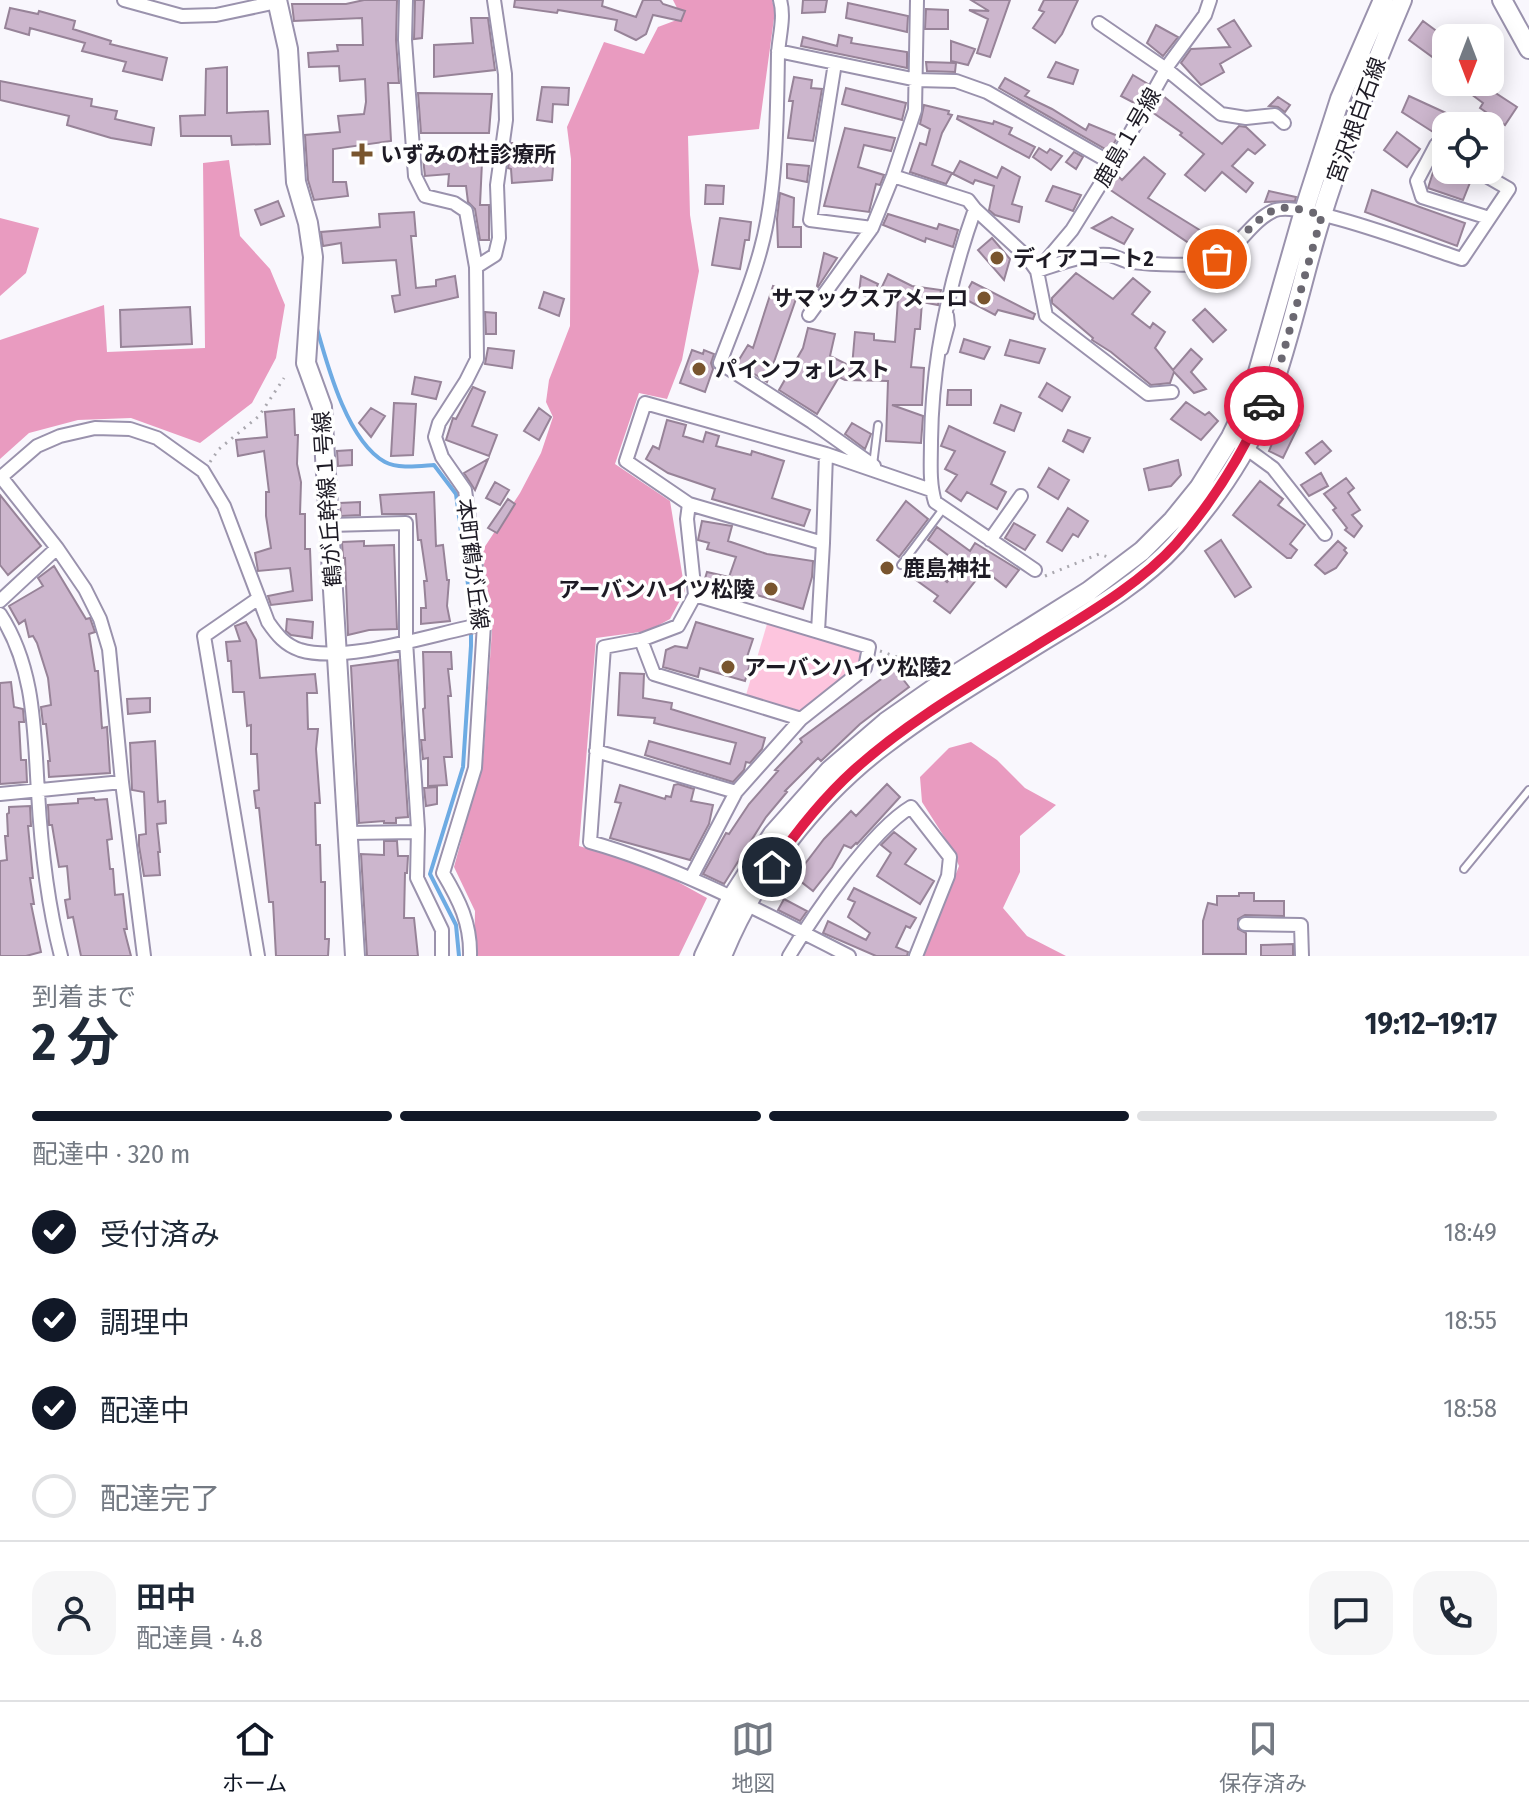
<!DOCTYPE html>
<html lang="ja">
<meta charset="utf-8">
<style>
:root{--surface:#fff;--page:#f6f6f7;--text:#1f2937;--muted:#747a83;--line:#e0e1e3;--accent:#111827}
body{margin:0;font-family:"Fira Sans Condensed","Noto Sans JP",sans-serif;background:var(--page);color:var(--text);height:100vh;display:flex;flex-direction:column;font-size:30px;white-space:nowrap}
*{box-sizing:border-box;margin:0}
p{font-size:26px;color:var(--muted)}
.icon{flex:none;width:44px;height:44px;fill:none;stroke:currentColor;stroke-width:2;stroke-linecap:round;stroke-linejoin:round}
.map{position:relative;height:956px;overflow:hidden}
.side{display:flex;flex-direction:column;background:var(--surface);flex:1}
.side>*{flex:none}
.needle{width:52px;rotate:180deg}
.fabs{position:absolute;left:1432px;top:24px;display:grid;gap:16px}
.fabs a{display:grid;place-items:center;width:72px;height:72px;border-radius:16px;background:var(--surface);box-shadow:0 4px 20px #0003;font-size:40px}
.pin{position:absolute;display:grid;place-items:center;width:68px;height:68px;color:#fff;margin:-34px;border:4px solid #fff;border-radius:50%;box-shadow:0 2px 8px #0007}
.courier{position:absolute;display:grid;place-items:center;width:80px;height:80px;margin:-40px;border:6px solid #e11d48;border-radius:50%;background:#fff;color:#222;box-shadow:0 2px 10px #0007}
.summary em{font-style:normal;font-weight:700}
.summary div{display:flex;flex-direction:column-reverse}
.summary{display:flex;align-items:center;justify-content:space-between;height:136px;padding:0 32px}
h1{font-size:52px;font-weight:700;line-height:60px}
.bar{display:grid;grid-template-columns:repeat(4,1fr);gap:12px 8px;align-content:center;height:96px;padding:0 32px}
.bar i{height:10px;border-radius:6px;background:var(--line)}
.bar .selected{background:var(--accent)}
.bar p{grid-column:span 4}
.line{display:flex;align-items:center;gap:20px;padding:0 32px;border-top:2px solid var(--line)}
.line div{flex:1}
.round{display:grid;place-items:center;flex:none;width:84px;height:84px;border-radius:24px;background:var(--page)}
ol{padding:0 32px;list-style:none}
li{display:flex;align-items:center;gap:24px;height:88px}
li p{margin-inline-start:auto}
li .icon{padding:8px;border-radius:50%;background:var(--accent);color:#fff;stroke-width:4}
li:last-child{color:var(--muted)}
li i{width:44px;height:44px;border:4px solid var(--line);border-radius:50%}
.tabs{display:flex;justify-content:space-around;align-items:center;height:112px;border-top:2px solid var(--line);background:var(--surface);font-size:22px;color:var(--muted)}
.tabs a{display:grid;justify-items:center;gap:4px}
.tabs .selected{color:var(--accent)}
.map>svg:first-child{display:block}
.green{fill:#fdc5de}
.forest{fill:#e99bc0}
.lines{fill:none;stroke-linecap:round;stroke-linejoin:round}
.stream{stroke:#6eabe3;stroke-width:4}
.building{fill:#ccb6cd;stroke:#978398;stroke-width:2}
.lane-casing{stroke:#9a92ad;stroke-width:10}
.street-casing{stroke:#9a92ad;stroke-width:16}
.secondary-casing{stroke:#9a92ad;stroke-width:22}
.path{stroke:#aaa8af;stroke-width:3;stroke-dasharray:2 6;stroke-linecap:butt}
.lane{stroke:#fff;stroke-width:6}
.street{stroke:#fff;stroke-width:12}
.secondary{stroke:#fff;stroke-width:18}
.done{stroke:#6b6871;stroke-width:8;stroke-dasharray:0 14.4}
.route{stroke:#e11d48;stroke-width:10}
.poi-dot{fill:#79552e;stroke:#fff;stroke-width:3}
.labels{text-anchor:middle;stroke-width:7;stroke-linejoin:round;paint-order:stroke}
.street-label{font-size:22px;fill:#1e1b25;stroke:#fff}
.poi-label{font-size:22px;font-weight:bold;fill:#1e1b25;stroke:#fff;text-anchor:start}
</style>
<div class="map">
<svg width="1529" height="956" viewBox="0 0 1529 956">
<rect width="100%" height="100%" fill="#f9f7fd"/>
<!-- green -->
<path class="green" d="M767 624 859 650 861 663 801 711 746 695Z"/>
<!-- forest -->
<path class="forest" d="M673 0H772L775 11 759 129 688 136 690 215 699 271 682 360 667 399 639 393 615 464 670 501 685 591 670 619 648 631 596 638 579 846 651 867 707 898 679 956H474L475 911 454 867 483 760 492 630 482 551 520 493 541 453 553 417 546 402 549 380 570 326 571 159 567 127 604 42 644 54 658 27 682 18Z
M229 160 240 236 270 269 285 305 276 358 252 403 200 443 131 418 78 420 29 433 0 459V340L104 305 107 352 205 348 203 163Z
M0 218 39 228 26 273 0 296Z
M971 742 997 760 1025 788 1056 805 1020 836V872L1003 908 1027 936 1066 956H924L959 866 952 849 922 802 920 777 949 748Z"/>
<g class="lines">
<!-- stream -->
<path class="stream" d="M316 325C327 364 347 441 385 462 398 469 419 466 434 465L456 494 471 607V646L463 767 430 874 456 925 459 956"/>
</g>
<!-- building -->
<path class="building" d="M364 0H397L396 40 399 83H388L391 141 333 149V182H346L348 196 314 200 308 180 305 135 340 132 338 116 364 114 366 102 365 79 340 81 339 66 309 67 308 53 338 51 337 45H363L362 18 294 21 292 4H346Z
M415 0H424L422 38 414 39Z
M515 0H603L602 6 636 17 643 0H660L663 4 685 11 681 21 653 15 646 34 636 40 615 30 617 20 558 10 557 13 514 7Z
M803 0H827L825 12 802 13Z
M971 0H1010L990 57 977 53 988 19 969 10 989 11Z
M1044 0H1078L1062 34 1055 43 1033 28 1044 12 1039 10Z
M848 3 908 16 907 32 846 18Z
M10 8 38 14 39 11 75 21 73 29 111 41 110 44 167 58 162 80 123 71 126 62 82 51 85 43 30 28 29 35 5 28Z
M926 9 948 10V29H925Z
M471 18H488L495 70 434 77V45L473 43Z
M1234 20 1251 46 1220 64 1224 72 1201 85 1181 63 1191 49 1230 47 1218 29Z
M1423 21 1446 38V67L1409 40Z
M1156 25 1178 37 1163 56 1147 43Z
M839 35 852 38 851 43 907 52V68L801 46 803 37 837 46Z
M951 41 975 49 968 65 951 61Z
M926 62 956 63 955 72 927 71Z
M1056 62 1078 70 1073 84 1048 77Z
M227 67V113L268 111 270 144 232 145 231 136H181L180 116 205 115 206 69Z
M1133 75 1148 84 1136 104 1121 96Z
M794 77 812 80 811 88 822 89 813 141 788 138 793 101H789Z
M1005 78 1029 91 1025 96 1052 109 1086 130 1089 124 1118 136 1112 147 1107 150 999 88Z
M0 81 92 99 91 106 117 111 115 119 154 128 151 145 111 138 67 125 69 116 0 100Z
M1455 82H1493L1488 88 1517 107 1505 125 1480 108 1483 103Z
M542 87 569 88 568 105 553 104 552 122 537 120Z
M846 88 906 103 902 120 842 104Z
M418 93 492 94 489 133H421Z
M1162 95 1222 144 1239 126 1246 127 1265 145 1255 154 1248 149 1232 166 1253 183 1246 192 1222 172 1205 191 1185 175 1204 154 1180 135 1182 133 1152 112Z
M1409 96 1446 113 1433 132 1402 112Z
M1278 97 1290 105 1285 112 1278 107 1269 106Z
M924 105 949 111 948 114 952 115 942 133 932 165 952 173 946 184 910 172 920 143 926 145 930 129 920 124Z
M958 116 993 124 994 121 1012 128 1009 134 1035 147 1029 158 957 119Z
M845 128 895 138 891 151 864 145 858 167 884 175 880 185 876 184 869 212 824 206Z
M1397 132 1420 149 1407 167 1384 150Z
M512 143H524V154L554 156 552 180 512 183 511 169 508 168Z
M1039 148 1047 153 1050 149 1062 156 1051 170 1033 157Z
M1074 152 1083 157 1076 169 1066 162Z
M1144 157 1165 174 1148 198 1219 242 1212 251 1205 254 1109 189 1118 176 1122 180Z
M423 158 482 162 480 205H489V240H480L475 209 468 202 466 186H448L449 174 425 176Z
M960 161 997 178 1002 167 1020 177 1012 204 1022 207 1019 222 995 215 989 210 994 186 975 180 973 184 953 174Z
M787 164 809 166 807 182 787 178Z
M1435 166 1471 180 1463 200 1428 188Z
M706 185 724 186 723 204H705Z
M1053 186 1081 195 1073 211 1046 201Z
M1372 190 1465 223 1457 246 1365 212Z
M1269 191 1296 197 1295 201 1265 202Z
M780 193 794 198 793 227H801V247H778L777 219Z
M278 201 284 216 261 225 255 210Z
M414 212 416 236H411L416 288 436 286V280L455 276 458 297 395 312 392 296 400 295 396 260 343 263 341 243 323 246 321 232 380 227 379 214Z
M888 214 937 229 939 224 958 230 953 247 926 238 925 242 883 225Z
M1112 217 1133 229 1124 244 1092 228Z
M720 218 751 222 749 240H745L740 269 712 265Z
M992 238 1010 259 1004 280 978 250Z
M824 253 837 258 818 287 817 286Z
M1076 273 1113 299 1133 278 1150 292 1132 314 1150 328 1153 323 1165 332 1155 348 1173 370 1191 349 1202 359 1191 372 1206 389 1194 393 1174 372 1170 383 1151 385 1111 352 1092 340 1093 338 1052 303V298Z
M888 274 912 286 941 290 938 305 922 302 920 329H915L911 367 924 368 922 405H892L923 416 921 443 886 441 888 381 845 380 839 377 817 414 779 390 803 348 808 328 835 334 830 356 852 367 855 332 874 334V340L895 342 898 299 880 291Z
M861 276 878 284 871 299 859 293Z
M972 282 1035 314 1033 319 998 310 995 315 963 298Z
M773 286 797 296 767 382 737 363 748 345 753 348Z
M544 292 564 299 559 316 539 308Z
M190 307 192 344 121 347 120 310Z
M1205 309 1226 330 1213 342 1193 320Z
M485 312 496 313V334H486Z
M964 339 990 347 984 359 960 352Z
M1010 340 1045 349 1039 363 1005 355Z
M488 348 514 351 512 368 485 364Z
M692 350 703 354 704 350 714 354 711 363 713 369 705 392 680 383Z
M415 377 441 382 436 399 412 394Z
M1047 383 1070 397 1062 411 1039 397Z
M473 387 485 392 472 426 497 435 489 456 446 440 453 418 456 419Z
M948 390H971V405H947Z
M1186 402 1205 415 1209 412 1218 421 1201 440 1171 419Z
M394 403 416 404 413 455 391 456Z
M1001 405 1021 413 1014 431 994 423Z
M371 408 385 416 371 437 359 423Z
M539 408 551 417 539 440 524 431Z
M294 409 295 435H298L297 464 301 482 300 514H305V549H310L312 600 271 605 268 596 293 591 290 568 258 571 255 553 271 548 266 516V492H269L264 451 238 456 236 440 267 437 265 412Z
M1282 419 1299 425 1283 458 1269 451Z
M667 420 686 425 683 436 703 442 706 432 719 436 716 446 751 455 752 451 784 461 772 498 810 510 804 526 712 499 715 489 668 473 646 459 653 446 659 449Z
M852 423 871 434 865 449 845 434Z
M949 426 1005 452 991 484 1006 492 997 509 967 492 961 501 946 491 957 475 945 469 955 451 941 446Z
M1068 430 1090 438 1083 452 1063 441Z
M1322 441 1331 451 1315 464 1306 453Z
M352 450V465L338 466 337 451Z
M488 459 475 490 464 473Z
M1178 460 1181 475 1171 486 1149 490 1144 469Z
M1049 468 1069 480 1058 499 1038 487Z
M1321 473 1328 486 1309 496 1301 485Z
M1346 478 1354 488 1348 493 1360 510 1352 515 1362 526 1354 537 1345 530 1347 528 1333 510 1336 508 1324 494Z
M1260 481 1283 499 1278 505 1305 525 1290 544 1297 550 1291 558H1287L1233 515Z
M495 482 509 490 500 505 486 498Z
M434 492 436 546 443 545 447 580H449L447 606 450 621 421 624V608H426L424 581H427L421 540H418L416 514H382L380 495Z
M0 495 41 546 8 575 0 565Z
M508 499 515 504 497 533 488 528Z
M906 501 928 519 899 557 877 540Z
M360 502V515L341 516 340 503Z
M1068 508 1088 521 1078 537 1073 534 1062 551 1047 542Z
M702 521 732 526 728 541 767 554 813 561 812 577 803 609 731 587 729 596 715 592 716 588 703 585 707 572 729 577 736 557 707 549 709 543 698 540Z
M1014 523 1035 535 1025 550 1005 538Z
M937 527 970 551 975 543 1019 570 1006 587 984 570 950 613 934 601 938 596 912 577 942 578 947 582 961 565 928 540Z
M1221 540 1251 587 1235 597 1205 551Z
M364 541V546L394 545 397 629 369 630 348 635 345 558H343L342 542Z
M1338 541 1346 548 1344 550 1347 553 1336 568 1325 574 1315 565Z
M54 566 86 619 90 618 95 632 89 634 95 671H98L102 728 107 727 110 773 49 777 48 761H50L46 724H43L41 707 51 705 48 678 37 643 33 636 29 637 25 620 19 624 9 606 43 586 38 578Z
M287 619 313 622 312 638 291 635 286 631Z
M246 622 256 640 260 678 315 674 317 693H307L308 729H318L316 749 320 803H315L316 845H320L321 882H325V939H329L328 956H276L273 902H269L259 808H256L254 791 259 790 257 754H251V725L247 726 244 692H233L231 661H228L226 642 240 641 235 626Z
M696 622 753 639 745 663 750 664 745 681 700 668 698 677 663 667 666 650 675 646 687 648Z
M423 652H451L452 669H448L451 696H448L452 757H444L447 785 428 786V758L423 759 421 740H425L423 709 425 708Z
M398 660 408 817 396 818V823H384V821L359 823 351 666Z
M895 669 909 687 860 724 821 761 818 758 785 791 787 792 766 817 724 884 703 874 726 833 729 834 749 804 778 771 775 770 802 742 800 739Z
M620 673 644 674 643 698 672 703 671 709 765 738 762 749 750 763 746 762 744 770 733 782 645 755 649 741 730 764 736 743 654 723 655 718 618 715Z
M11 682 14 707 23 709 24 722H19L21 760H26L27 782 0 784V683Z
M150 698V712L128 714 127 699Z
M155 741 158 802 165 801 166 823 157 824 160 852H158L160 875 144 876 139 846V835L146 834 144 792 132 790 130 743Z
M678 784 694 789 691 801 713 805 709 824 690 860 610 838 621 803 615 802 620 785 665 799 666 796 671 797 674 785Z
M887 784 900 797 857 844 856 843 851 848 844 845 832 867 813 891 795 877 824 839 851 811 856 816Z
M437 787V804L426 806 424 788Z
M94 798 95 800 107 799 112 839 107 840 110 869H113L115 895 123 894 127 929H124L131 956H81L73 917 68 918 65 900 70 899 67 866 59 867 52 825H49L48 805 78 803V799Z
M30 806 31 826H28L33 878H30L34 904H31L41 952 26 956H0V861L7 860 5 836H8L7 814 9 813V807Z
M894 832 916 849 905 864 934 881 920 904 877 876 891 853 881 845Z
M384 841H397L398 856H408L407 873H405L404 918H414L418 956H367L361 854 384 855Z
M854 888 916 918 910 928 906 926 896 947 908 952 907 956H876L823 933 828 921 866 940 870 933 848 917 855 902 848 899Z
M1239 893H1254V901H1284V916L1245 915 1238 919V929L1246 933V954H1203V921L1208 903 1217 905V896H1239Z
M784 899 807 911 800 921 778 910Z
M1293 944V956H1261V945Z"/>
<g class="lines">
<!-- lane casing -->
<g class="lane-casing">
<path id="lane" d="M944 351 951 325 950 315
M873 465 878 425
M901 565 943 509
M1464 869 1529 790"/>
</g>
<!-- street casing -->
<g class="street-casing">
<path id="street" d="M124 0 182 16 216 15 277 2
M406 0 405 40 415 176 425 196 454 203 466 211 476 267
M780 0C785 17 779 36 778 54 777 115 777 190 761 248 751 287 734 325 720 363L812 422 874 466
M1099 23 1166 69 1221 114 1246 118 1275 115 1284 123
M778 51 917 80 956 81 987 92 1113 164
M835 63 810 220 872 228 893 176 915 110 917 0
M1446 152 1436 145 1417 181 1422 197 1489 218
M893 176 968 200 975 209
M1039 269 1072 230 1113 164 1169 64 1205 15 1210 0
M1037 271C1059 264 1084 253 1109 255 1114 256 1120 259 1126 261 1141 264 1184 266 1200 264 1233 261 1246 224 1273 211 1298 198 1429 249 1462 259L1509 189 1476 170
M809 315 872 228
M1240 444 1273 468 1325 534
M1 477 57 548 85 589 100 619 109 649 122 782 144 956
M0 478 37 446 60 436 95 428 130 429 157 438 203 471 224 506 268 622C277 635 285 645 300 650 346 664 436 633 484 624
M689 504 687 519 695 595 678 626 641 640 604 647 590 842C679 867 766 914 849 956
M329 525 406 523V641L418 829 417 878 442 930V956
M990 540 1021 496
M823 543 826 454
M1035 570 935 502C929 482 931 462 931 441 932 360 948 285 975 209L1027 257 1037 271 1046 316 1148 394 1172 392
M0 601 57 548
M0 614C35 668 34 730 38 792 41 847 47 902 61 956
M818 631 823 543 689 504 626 461 645 403 826 454 931 490
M641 640 654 674 801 719
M596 751 736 792
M0 794 122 782
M347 833 418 832
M691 878 736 792 801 719 865 668 869 647 695 595
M1245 924 1301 925 1302 956
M258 956 204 636 259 598
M470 956C471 923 459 900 443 873L475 768 484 624 465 490 442 457 435 437 439 423 466 381 477 359 476 267 495 255 499 238 497 185 506 120 505 74 494 0
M789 956C814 914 871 831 911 807L950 857 948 876 916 956"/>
</g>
<!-- secondary casing -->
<g class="secondary-casing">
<path id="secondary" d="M277 0 288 49 296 182 308 223 313 257 306 363 322 407 355 956
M1502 0 1529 49
M704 956 731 899 773 834 830 770 886 722 939 685 1089 591 1142 551 1173 520 1199 488 1231 437 1252 393 1304 211 1340 99 1383 0
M722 956C754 876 815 797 884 745 931 709 982 679 1033 647 1081 617 1137 587 1176 544 1214 501 1251 448 1270 394 1290 339 1302 280 1319 224 1343 147 1371 73 1402 0"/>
</g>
<!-- path -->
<path class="path" d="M210 462 219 449 259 416 284 378
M1045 576 1099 554 1108 557
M880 651 914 663 925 675"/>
<!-- lane -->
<use href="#lane" class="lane"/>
<!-- street -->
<use href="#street" class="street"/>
<!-- secondary -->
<use href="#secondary" class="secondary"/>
</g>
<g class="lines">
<!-- done -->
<path class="done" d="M1217 259C1234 247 1260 213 1277 209 1290 205 1309 212 1322 215L1281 361 1264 406"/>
<!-- route -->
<path class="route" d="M772 867C796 832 822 799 854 770 908 721 972 685 1034 647 1082 617 1138 586 1176 544 1213 502 1241 456 1264 406"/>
</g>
<!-- markers -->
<g class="poi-dot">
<path d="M358 142h8v8h8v8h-8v8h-8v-8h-8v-8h8z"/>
<circle cx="997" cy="258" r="8"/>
<circle cx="984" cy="298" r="8"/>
<circle cx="699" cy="369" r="8"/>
<circle cx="887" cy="568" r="8"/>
<circle cx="771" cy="589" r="8"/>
<circle cx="728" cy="667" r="8"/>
</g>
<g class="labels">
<!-- street labels -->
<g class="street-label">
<text transform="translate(1356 120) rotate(-70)" y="8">宮沢根白石線</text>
<text transform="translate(1127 137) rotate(-60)" y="8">鹿島１号線</text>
<text transform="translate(327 499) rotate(-94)" y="8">鶴が丘幹線１号線</text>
<text transform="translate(473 564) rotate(83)" y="8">本町鶴が丘線</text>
</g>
<!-- poi labels -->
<g class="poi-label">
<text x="380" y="162">いずみの杜診療所</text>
<text x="1013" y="266">ディアコート2</text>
<text x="968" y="306" text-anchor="end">サマックスアメーロ</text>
<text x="715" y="377">パインフォレスト</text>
<text x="903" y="576">鹿島神社</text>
<text x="755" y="597" text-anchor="end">アーバンハイツ松陵</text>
<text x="744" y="675">アーバンハイツ松陵2</text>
</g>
</g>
</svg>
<div class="fabs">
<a><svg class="needle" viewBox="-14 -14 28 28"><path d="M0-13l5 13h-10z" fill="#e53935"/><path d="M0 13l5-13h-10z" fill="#747a83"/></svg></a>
<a><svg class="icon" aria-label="locate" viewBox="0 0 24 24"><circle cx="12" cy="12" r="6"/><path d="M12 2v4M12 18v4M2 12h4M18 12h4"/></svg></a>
</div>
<div class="pin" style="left:1217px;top:259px;background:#ea580c"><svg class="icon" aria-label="bag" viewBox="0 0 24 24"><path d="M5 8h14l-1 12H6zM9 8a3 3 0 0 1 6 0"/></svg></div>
<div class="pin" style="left:772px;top:867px;background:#1f2937"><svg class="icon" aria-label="home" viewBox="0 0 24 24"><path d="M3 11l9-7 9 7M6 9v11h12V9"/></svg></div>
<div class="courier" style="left:1264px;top:406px"><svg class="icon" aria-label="car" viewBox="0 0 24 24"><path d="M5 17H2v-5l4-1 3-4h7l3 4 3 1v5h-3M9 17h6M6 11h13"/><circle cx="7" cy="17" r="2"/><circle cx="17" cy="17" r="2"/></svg></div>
</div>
<section class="side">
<div class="summary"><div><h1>2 分</h1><p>到着まで</p></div><em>19:12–19:17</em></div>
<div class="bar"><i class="selected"></i><i class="selected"></i><i class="selected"></i><i></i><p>配達中 · 320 m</p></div>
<ol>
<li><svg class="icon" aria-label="check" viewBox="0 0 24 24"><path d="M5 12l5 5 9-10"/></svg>受付済み<p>18:49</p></li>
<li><svg class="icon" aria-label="check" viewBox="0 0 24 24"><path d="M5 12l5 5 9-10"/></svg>調理中<p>18:55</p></li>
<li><svg class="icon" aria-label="check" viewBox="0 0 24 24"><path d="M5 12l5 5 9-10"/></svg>配達中<p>18:58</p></li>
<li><i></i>配達完了</li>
</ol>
<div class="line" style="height:144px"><a class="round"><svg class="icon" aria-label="person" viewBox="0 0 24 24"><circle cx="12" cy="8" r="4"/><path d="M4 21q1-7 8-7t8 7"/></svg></a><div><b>田中</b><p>配達員 · 4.8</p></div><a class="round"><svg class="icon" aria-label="chat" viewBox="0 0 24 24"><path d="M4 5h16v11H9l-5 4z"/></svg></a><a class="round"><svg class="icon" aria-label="phone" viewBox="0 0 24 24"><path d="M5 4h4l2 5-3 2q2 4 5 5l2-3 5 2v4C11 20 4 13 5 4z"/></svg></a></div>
</section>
<nav class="tabs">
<a class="selected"><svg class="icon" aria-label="home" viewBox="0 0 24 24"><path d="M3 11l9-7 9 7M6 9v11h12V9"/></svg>ホーム</a>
<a><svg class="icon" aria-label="map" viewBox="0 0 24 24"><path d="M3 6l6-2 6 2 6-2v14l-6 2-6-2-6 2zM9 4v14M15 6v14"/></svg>地図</a>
<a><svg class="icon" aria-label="saved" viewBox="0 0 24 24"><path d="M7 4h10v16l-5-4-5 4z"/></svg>保存済み</a>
</nav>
